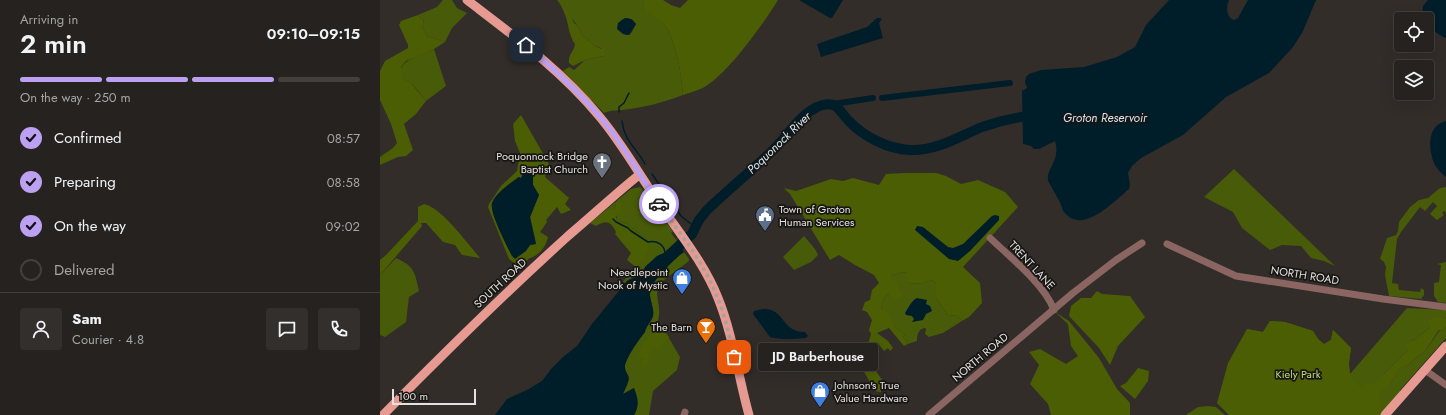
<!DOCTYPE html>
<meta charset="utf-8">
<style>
:root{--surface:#26221f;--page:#322f2c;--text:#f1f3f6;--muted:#a4a4a4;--line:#423f3d;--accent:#bca0f2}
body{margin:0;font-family:Jost,sans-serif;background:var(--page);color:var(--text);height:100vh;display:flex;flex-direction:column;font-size:15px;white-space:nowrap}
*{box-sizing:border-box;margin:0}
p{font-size:13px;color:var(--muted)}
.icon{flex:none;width:22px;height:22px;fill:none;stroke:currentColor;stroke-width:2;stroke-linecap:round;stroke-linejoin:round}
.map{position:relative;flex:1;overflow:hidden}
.details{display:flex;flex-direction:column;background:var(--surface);width:380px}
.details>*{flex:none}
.fabs{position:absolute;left:1014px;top:12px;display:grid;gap:8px}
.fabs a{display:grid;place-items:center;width:40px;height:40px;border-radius:4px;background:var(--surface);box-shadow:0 4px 16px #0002,0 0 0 1px var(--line);font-size:20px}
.scale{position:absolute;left:12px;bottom:10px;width:84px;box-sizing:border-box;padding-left:4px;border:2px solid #e4e1de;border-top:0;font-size:11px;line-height:14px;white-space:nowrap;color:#e4e1de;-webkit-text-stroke:3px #181614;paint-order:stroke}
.pin{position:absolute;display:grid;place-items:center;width:34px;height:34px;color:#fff;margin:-17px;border-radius:8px;box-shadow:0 2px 6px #0006}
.courier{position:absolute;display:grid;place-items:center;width:40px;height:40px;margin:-20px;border:3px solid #bca0f2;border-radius:50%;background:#fff;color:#222;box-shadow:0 1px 5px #0007}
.bubble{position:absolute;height:28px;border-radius:4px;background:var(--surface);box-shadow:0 4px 16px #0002,0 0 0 1px var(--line);font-size:13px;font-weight:600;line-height:28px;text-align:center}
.overview em{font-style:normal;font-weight:600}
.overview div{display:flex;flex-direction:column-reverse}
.overview{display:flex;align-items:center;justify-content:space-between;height:68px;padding:0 20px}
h1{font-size:26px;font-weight:600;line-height:30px}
.bar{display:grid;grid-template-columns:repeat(4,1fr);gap:6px 4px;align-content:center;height:48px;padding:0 20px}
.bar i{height:5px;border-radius:3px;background:var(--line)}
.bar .active{background:var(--accent)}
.bar p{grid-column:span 4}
.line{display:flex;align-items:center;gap:10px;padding:0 20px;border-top:1px solid var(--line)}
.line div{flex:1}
.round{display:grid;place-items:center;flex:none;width:42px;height:42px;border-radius:4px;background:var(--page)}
ol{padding:0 20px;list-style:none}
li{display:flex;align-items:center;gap:12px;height:44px}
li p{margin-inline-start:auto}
li .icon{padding:4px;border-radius:50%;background:var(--accent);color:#111;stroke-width:4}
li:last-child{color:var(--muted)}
li i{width:22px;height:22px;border:2px solid var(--line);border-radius:50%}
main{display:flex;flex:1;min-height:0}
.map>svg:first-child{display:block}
.green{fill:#485b08;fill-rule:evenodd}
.forest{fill:#4b5e04;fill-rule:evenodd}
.water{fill:#001e2a}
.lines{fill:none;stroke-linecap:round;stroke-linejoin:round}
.stream{stroke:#001e2a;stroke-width:1.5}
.canal{stroke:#001e2a;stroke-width:6}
.river{stroke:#001e2a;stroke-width:10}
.minor{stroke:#8a6561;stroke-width:7}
.major{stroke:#e69a92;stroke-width:9}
.done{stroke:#a6a29f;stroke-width:4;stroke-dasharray:0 7.2}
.route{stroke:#bca0f2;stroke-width:5}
.labels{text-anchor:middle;stroke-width:3.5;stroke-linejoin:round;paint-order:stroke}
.poi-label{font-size:11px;fill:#e4e1de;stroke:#181614;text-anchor:end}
.street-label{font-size:11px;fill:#e4e1de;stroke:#181614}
.park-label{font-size:11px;fill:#bedd72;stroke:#181614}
.water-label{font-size:12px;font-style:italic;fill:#d0e6f0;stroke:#181614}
</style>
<main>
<section class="details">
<div class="overview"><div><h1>2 min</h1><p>Arriving in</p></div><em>09:10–09:15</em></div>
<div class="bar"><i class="active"></i><i class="active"></i><i class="active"></i><i></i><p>On the way · 250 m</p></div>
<ol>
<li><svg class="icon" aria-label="check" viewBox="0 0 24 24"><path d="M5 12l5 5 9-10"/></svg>Confirmed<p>08:57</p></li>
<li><svg class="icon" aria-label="check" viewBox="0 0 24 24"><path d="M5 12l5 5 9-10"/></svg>Preparing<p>08:58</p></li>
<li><svg class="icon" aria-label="check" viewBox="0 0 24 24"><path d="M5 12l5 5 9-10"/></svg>On the way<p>09:02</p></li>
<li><i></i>Delivered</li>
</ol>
<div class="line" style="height:72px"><a class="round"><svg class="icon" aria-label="person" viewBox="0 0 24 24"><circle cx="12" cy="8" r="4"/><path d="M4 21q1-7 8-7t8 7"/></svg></a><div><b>Sam</b><p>Courier · 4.8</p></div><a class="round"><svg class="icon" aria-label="chat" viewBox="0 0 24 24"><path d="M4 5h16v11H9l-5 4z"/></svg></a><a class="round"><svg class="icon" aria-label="phone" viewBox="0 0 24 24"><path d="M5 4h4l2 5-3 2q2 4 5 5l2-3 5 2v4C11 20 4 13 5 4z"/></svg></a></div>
</section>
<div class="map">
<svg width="1066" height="415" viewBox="0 0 1066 415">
<rect width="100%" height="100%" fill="#322d29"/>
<!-- green -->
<path class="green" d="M63 0H72L77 8 87 13 72 28 65 42 47 36 42 27 44 21 38 15 57 7Z
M177 0H263C267 21 277 11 286 27 297 46 301 73 303 95 285 102 262 108 242 110 235 111 230 110 224 113L183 71 189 67 194 70 205 60 224 56 221 48 215 46 202 35 197 25ZM247 18 253 20 256 24 252 32 249 35H245L241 20Z
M54 49 66 86 46 101C41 95 37 89 32 84 30 82 26 81 24 79 9 63 45 53 54 49Z
M854 169 955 266 944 261 931 258 921 246 902 245 890 250 862 228 853 212 824 197Z
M260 187 268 195 293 232 291 233 297 241 295 247 291 250 279 255 266 266 259 276 249 279 243 285V282L255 266 257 268 262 236 247 224 237 220 236 203 235 208 210 223 251 189Z
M1066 187V213L1064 211 1062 213 1064 215 1057 220 1050 214 1057 206 1053 202 1045 211 1040 207 1021 232 1017 239 1012 283 1018 284 1019 290 1040 292 1041 288 1044 290V295L1041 299 1009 296 1005 275 1006 267 1004 262 1000 259 1007 238 1016 235 1018 231 1019 222 1030 207 1039 200 1048 198 1060 188Z
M424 236 435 249 438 255 431 262 414 270 403 257Z
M304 252 309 259V261L280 283C275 292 278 298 279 308 280 314 278 322 276 328L286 333 300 357 297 370 273 391 269 415H254C259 408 257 396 254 388L243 394C245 390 250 380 249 377 248 374 245 371 245 368 244 360 260 338 265 332 266 325 274 320 273 313 273 306 269 298 270 291 271 282 296 257 304 252Z
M16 258C34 266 35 272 39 291L29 297 26 322 5 337 0 335V275Z
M1066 262V303L1058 302 1054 296V283L1059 282 1061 265 1057 264Z
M522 272 527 273V282L529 284 543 283 552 280 556 283V298L568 315 578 316 582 321 563 333 549 337 545 334 546 329 545 328C538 329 537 335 537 341L528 344 523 337 525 335 515 327 501 308 504 298 510 293 511 276Z
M1027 308 1066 310V319L1063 317 1050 327 1036 339 1031 341 1028 350 1003 375 1011 383 1020 367 1028 365 1045 351 1060 330 1064 331 1066 327V338L1020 390 1022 393 1003 415H887L867 329 883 332 890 321 905 322 933 331 938 339 944 344 951 340 953 330 971 348 969 363 970 374Z
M828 406 836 407 845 415H806L818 407Z"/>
<!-- forest -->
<path class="forest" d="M263 0H283L291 5 300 8 308 0H398C384 23 349 72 326 86 320 90 311 92 303 95 301 73 297 46 286 27 280 17 268 16 265 9 264 7 264 3 263 0Z
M179 2 190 15 194 23 197 25 202 35 215 46 224 50 226 55 224 56 205 60 193 66 189 63C188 54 194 52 195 44 189 36 189 27 186 17 184 12 182 7 179 2Z
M38 15 44 21 42 27 47 36 65 42 54 49 26 61 21 67V73L24 79 31 83 46 101 36 114 24 124 33 150 26 156 18 157 0 165V157L13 148 17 143 11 124 0 100V71L5 61 28 48V45L19 25 21 21Z
M141 115 169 164 165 177 189 198 185 204 191 210 181 214 177 207 166 220 167 222 160 232 168 237C165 249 159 255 148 259L142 269 129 259 108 207 109 204 121 186 137 171 140 153 135 141 133 124ZM153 175V185L159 195 150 217 156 244 150 245 149 247 132 256C128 247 110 211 112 203 116 192 130 184 138 177L141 178Z
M524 173H556L566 176 581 184 598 180 625 192 638 207 583 267 600 283 602 303 589 317 582 321 578 316 568 315 556 298V283L552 280 543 283 529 284 527 282V273L522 272 511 276V279L516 282 523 296 513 301 510 293 504 298 501 308C508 312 514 318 515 327L525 335 523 337 528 344 524 346 509 328 497 333 508 341 513 348 510 351 508 348 504 351 497 342 492 352 495 358 496 371 502 380 501 392 495 391 475 356 479 350 486 351 491 334 489 330 492 320 487 312 482 310 485 302 490 300 492 290 499 283 494 275 475 265 459 255 450 260 410 194 404 188 416 191 451 179 463 181 473 178 499 185 506 174Z
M236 203H240L241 209 236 217 237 220 247 224 262 236 268 239C271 252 264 258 257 268L247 260 251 253 235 234 236 232C230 221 227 220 216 226L210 223 227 210H231L235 208Z
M44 204C62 208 87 243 100 258L82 255 75 245 63 242 46 223H41L42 226 0 275V260L6 255 38 221V207Z
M717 291 722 294 750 296 765 317 738 346 730 365 719 348 689 316 691 306 701 298H711Z
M675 312 689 321 719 358 737 389 750 403V415H671L668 404 650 384 659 365 649 352 660 349 686 364 698 356 691 346 688 324Z
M1054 316 1063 317 1066 319V327L1064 331 1059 330 1045 351 1028 365 1020 368 1011 383 998 394 1002 410 998 415H849L837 403 848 363 867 329 883 332 890 321 905 322 933 331 938 339 944 344 951 340 953 330 971 348C968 367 966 374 981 388L986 384H994L1028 350 1026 345 1031 341 1036 339 1050 327 1048 321Z
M276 328 286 333 289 337 277 350 272 349 267 366 264 367 261 362 265 359 257 356 265 340 267 339Z
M758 368 769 371 768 381 755 399 740 386 746 383Z"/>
<!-- water -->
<path class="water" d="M419 0H463L452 18H450Z
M789 0H849C846 7 846 17 854 20L858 18 868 0H936L923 31 913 47 889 73 846 97 803 135 761 158 752 166 748 173 750 185 749 189C737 199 711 226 693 219 689 218 686 214 683 211 681 202 675 194 671 186 670 184 668 182 668 180 666 169 681 160 675 141L659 149H654L651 146 643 144 642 91 647 88 645 82 646 77 649 74 661 70 704 67 737 57 755 47 766 25Z
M1048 0H1066V38C1059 35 1047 28 1047 19H1044L1042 16 1043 6Z
M245 18 251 19 256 24 249 35 243 34 237 29 238 23Z
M497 18H500L502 19 499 23 503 38 441 57 437 44 487 27Z
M1066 121V177C1062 174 1056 168 1054 163 1048 149 1047 125 1066 121Z
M146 167 150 168 153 175V185L159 195 150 217 156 244 150 245 146 251 135 259 132 256C127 246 109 212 112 203 117 192 130 184 139 177L141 178Z
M615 215 619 216V220L590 251 578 261 569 259 535 230 537 226 543 227 568 247 573 248 583 244 612 216Z
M297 241 304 252C296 257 271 282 270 291 269 299 275 309 273 316 271 322 266 326 265 332 260 338 244 360 245 368 245 371 247 373 248 376 250 380 245 389 243 394L254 388C258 399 260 405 254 415H115L127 399 149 389 162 381 171 369 183 357 197 346 212 324 247 281 259 276 266 266 277 256 291 250 295 247Z
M537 298 547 300 546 304 550 306 552 311 546 314 543 320 532 322 534 319 532 316 526 315 525 313C529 307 531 301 537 298Z
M383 309C405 308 401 332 425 332L428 336 426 338C414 339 401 340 390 337L373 314 374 311Z"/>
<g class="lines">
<!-- stream -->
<path class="stream" d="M239 112V107L244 103 249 93
M242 121C244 141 256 147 265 164
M272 174 301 216 316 228
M233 219 236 222 248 228 251 231 268 242C277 240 285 245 285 254"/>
<!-- canal -->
<path class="canal" d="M502 98 630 83
M453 104 493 98"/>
<!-- river -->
<path class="river" d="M290 254 312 234 319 220 327 210C348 190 371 171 392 151 408 136 417 117 437 107 444 104 451 102 457 107 461 111 464 116 469 121 484 137 508 149 530 150 557 151 578 137 602 127 619 121 637 117 655 115"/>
<!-- minor -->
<path class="minor" d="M610 238C629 256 665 285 674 310
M787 244 856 276 1003 299 1066 307
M1045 370 1066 385
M304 415 305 412
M549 415 693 293 736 260 762 243"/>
<!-- major -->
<path class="major" d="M87 0C134 36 181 70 219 116 242 143 260 176 281 206 301 235 325 265 338 298 353 335 358 376 369 415
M3 415C63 354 124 294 188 236 212 216 235 194 259 175
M1005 415 1066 346"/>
</g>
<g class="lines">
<!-- done -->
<path class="done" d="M279 204C299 232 322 260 335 292 345 313 349 335 354 357"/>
<!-- route -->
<path class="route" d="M146 45C174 69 202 94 225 123 245 148 261 177 279 204"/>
</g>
<!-- icons -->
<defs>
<g id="church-pin" transform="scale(1)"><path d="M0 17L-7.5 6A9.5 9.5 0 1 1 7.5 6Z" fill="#6b7280" stroke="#181614"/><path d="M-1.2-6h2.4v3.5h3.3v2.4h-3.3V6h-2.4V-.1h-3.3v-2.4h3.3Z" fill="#fff"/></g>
<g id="civic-pin" transform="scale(1)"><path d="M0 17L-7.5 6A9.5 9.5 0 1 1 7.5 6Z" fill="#5c6f8a" stroke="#181614"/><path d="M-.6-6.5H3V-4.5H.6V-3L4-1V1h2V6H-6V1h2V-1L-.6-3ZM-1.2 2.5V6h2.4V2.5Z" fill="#fff"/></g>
<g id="shop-pin" transform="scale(1)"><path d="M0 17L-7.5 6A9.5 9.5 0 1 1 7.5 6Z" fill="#3f7fe0" stroke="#181614"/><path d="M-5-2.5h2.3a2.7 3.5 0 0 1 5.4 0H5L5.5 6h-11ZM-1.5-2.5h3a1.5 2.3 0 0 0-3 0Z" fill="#fff"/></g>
<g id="bar-pin" transform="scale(1)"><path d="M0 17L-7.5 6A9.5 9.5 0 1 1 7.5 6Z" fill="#e8710a" stroke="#181614"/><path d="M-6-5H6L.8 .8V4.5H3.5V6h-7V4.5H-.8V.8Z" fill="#fff"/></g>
</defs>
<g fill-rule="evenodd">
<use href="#church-pin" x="222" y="162"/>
<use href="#civic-pin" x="385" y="215"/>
<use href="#shop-pin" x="302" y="278"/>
<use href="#bar-pin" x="326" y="327"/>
<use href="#shop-pin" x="440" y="391"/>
</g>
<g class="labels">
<!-- poi labels -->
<g class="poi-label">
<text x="208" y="160">Poquonnock Bridge<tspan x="208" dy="13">Baptist Church</tspan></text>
<text x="399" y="213" text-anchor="start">Town of Groton<tspan x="399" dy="13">Human Services</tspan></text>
<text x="288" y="276">Needlepoint<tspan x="288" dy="13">Nook of Mystic</tspan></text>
<text x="312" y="331">The Barn</text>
<text x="454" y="389" text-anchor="start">Johnson's True<tspan x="454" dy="13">Value Hardware</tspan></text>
</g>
<!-- street labels -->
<g class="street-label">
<text transform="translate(652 265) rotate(47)" y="4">TRENT LANE</text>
<text transform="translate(925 275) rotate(9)" y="4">NORTH ROAD</text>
<text transform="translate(120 283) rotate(-43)" y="4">SOUTH ROAD</text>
<text transform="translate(600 357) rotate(-40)" y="4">NORTH ROAD</text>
</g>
<!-- park labels -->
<g class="park-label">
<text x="918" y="378">Kiely Park</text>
</g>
<!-- water labels -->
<g class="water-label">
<text x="725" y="122">Groton Reservoir</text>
<text transform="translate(399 143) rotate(-44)" y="4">Poquonock River</text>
</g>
</g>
</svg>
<div class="fabs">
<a><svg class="icon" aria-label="locate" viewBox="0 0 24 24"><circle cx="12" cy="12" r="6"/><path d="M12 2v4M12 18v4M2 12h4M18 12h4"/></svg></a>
<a><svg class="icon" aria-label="layers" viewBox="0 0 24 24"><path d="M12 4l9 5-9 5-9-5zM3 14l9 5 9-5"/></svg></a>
</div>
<div class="scale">100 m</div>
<div class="pin" style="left:354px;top:357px;background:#ea580c"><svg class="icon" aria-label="bag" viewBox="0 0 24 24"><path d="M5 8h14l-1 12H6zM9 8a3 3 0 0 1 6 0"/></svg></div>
<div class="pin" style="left:146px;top:45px;background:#1f2937"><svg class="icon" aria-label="home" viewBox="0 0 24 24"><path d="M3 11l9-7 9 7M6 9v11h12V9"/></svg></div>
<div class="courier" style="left:279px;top:204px"><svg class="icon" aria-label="car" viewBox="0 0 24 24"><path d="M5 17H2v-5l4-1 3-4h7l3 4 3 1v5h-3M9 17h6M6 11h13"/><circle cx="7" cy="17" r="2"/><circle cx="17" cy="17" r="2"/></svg></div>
<div class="bubble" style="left:378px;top:343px;width:120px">JD Barberhouse</div>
</div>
</main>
